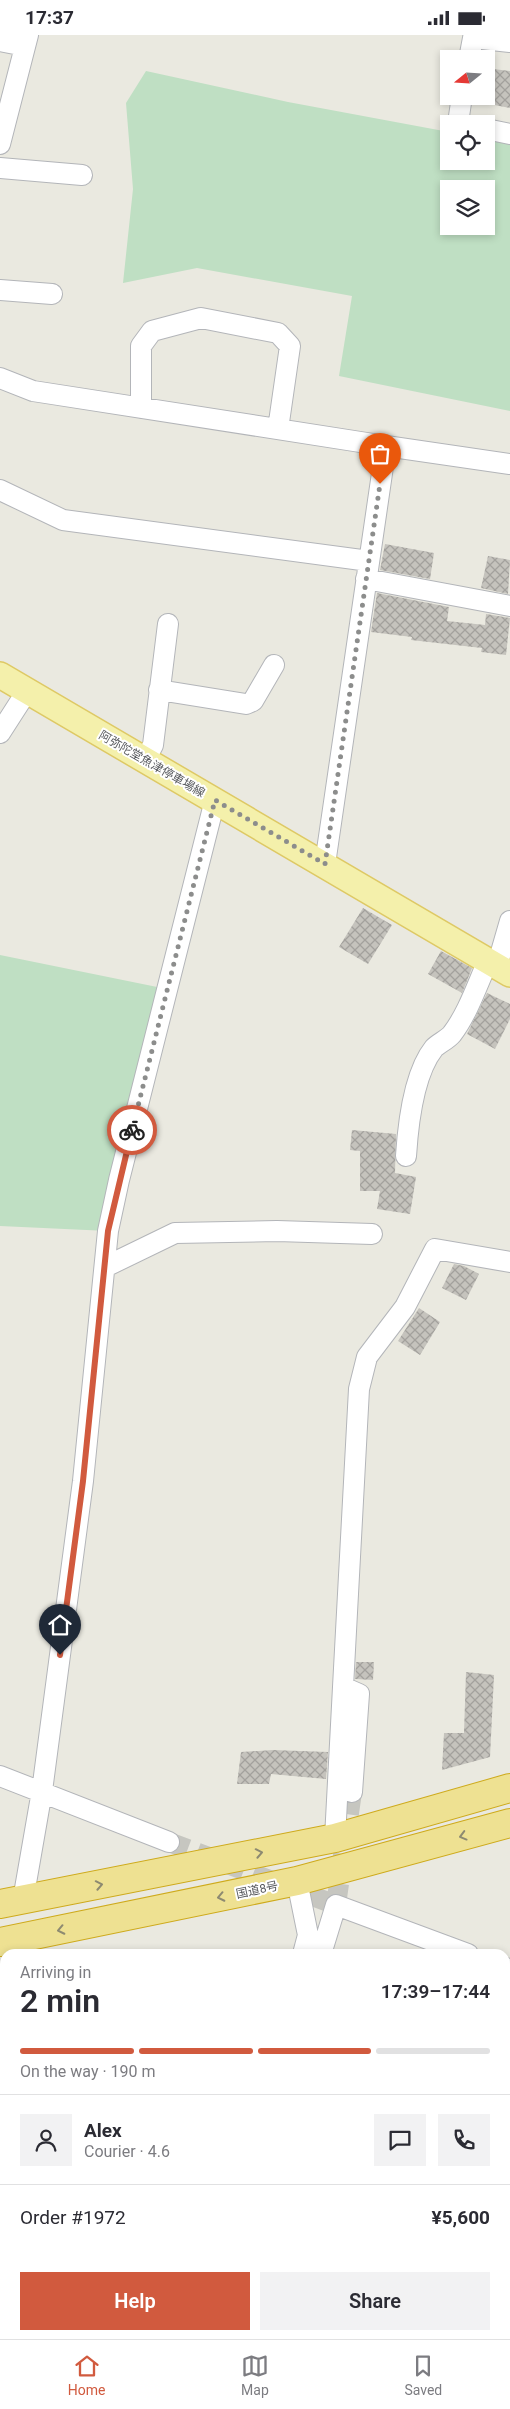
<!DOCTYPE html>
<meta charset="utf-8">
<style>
:root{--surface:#fff;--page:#f2f2f3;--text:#2b2b33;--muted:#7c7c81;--line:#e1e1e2;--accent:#d15a3e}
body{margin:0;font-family:Roboto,"Noto Sans JP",sans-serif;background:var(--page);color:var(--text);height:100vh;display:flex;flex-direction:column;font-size:19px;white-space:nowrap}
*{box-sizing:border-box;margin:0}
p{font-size:16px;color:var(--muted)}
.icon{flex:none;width:28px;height:28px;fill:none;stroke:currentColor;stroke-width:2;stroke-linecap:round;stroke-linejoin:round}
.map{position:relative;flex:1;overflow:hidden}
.drawer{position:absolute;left:0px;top:1914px;width:510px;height:391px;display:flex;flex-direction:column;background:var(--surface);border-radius:15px 15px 0 0;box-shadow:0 2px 8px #0003}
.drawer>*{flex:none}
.needle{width:32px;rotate:252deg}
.controls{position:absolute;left:440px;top:15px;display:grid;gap:10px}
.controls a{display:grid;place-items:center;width:55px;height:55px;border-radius:0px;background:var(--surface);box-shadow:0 2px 8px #0003;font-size:25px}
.pin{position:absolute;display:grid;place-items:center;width:42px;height:42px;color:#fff;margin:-51px -21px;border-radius:50% 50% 50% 0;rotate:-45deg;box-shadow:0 0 5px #0007}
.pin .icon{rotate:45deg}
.courier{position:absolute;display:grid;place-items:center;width:50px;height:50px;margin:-25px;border:4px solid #d15a3e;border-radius:50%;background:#fff;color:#222;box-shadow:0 1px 6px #0007}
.headline em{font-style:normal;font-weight:600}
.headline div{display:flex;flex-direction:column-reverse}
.headline{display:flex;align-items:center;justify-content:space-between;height:85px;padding:0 20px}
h1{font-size:32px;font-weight:600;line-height:38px}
.bar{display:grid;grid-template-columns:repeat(4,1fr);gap:8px 5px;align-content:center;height:60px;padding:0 20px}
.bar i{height:6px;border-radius:4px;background:var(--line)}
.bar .selected{background:var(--accent)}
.bar p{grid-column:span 4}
.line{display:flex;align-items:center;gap:12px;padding:0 20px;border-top:1px solid var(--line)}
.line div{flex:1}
.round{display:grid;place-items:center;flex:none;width:52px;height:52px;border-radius:0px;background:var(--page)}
.primary-button{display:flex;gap:10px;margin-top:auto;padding:10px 20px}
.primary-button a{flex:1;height:58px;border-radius:0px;background:var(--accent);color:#fff;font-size:20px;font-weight:600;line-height:58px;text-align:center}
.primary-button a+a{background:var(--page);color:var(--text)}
.status{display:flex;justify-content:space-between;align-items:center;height:35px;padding:0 25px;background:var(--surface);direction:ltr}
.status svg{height:14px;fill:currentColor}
.tabs{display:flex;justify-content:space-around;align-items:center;height:70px;border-top:1px solid var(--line);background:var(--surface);font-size:14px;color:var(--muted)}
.tabs a{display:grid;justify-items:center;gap:2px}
.tabs .selected{color:var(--accent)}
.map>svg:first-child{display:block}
.pitch{fill:#bfdfc3;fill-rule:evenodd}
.building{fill:url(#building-cross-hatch)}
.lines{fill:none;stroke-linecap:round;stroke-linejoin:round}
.minor-tunnel{stroke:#c6c6c0;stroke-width:20;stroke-dasharray:20 10;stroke-linecap:butt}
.minor-casing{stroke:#b3b5b9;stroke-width:22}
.major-casing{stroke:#dec965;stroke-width:28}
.highway-casing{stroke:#ceaa1c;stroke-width:30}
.minor{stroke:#fff;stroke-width:20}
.major{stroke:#f4f0ab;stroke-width:25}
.highway{stroke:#eee192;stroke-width:28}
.oneway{stroke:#8d8a71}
.done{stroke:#8c8d8c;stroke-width:5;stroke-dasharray:0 9}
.route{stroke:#d15a3e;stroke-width:6}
.labels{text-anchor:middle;stroke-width:4;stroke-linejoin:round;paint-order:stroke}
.street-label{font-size:12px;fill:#595b5f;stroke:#fff}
</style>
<div class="status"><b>17:37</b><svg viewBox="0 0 49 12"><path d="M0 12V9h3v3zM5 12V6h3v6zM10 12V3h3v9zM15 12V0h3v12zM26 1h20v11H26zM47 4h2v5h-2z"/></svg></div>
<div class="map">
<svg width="510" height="2304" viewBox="0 0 510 2304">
<defs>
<pattern id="building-cross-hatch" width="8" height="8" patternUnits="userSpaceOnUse" patternTransform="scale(1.25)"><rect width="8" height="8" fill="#c5c3bd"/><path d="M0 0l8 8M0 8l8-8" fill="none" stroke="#a3a19d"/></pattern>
</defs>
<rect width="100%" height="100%" fill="#eae9e0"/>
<!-- pitch -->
<path class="pitch" d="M146 36 288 67 449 97V126H486V105L510 109V376L339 341 352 261 197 233 123 248 133 154 126 68ZM449 154H486V191H449Z
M0 920 167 954 108 1196 0 1191Z"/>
<!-- building -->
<path class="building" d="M493 34 510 36V73L489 69Z
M385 509 434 518 430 544 380 535Z
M488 521 510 525 508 559 481 553Z
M377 558 449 572 447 586 485 590 486 579 510 583 506 620 481 617 482 613 411 605 412 602 371 597Z
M363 873 392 890 368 929 339 912Z
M441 916 472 933 462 958 428 939Z
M487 958 510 969V984L495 1014 467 999Z
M352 1095 396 1099 395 1138 416 1142 410 1179 377 1174 380 1156H360V1116L350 1115Z
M454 1229 464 1231 479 1239 466 1265 442 1253Z
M419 1273 440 1287 420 1320 398 1306Z
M356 1627H374L373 1645 355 1644Z
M466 1637 494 1640 490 1722 442 1735 444 1698H464Z
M273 1715 328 1717 326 1744 271 1739 269 1749H237L241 1717Z"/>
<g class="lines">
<!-- minor-tunnel -->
<path class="minor-tunnel" d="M169 1807 336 1870 352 1757"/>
<!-- minor casing -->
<g class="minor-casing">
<path id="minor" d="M0 6 25 11
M469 24 473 3 510 7
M461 89 458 88 462 61
M486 94 510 99
M0 109 28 0
M0 133 82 140
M0 255 52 259
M0 343 33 356 386 411
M141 373V311L152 296 201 283 278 298 290 311 278 394
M0 455 63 485 369 526
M366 544 510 571
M159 655 246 669 253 666 274 630
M0 698 27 656
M145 725 153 710 168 589
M325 829 386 411 510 429
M497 931 510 886
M406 1121C408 1090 414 1038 434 1013 439 1008 447 1005 452 999 468 978 477 950 488 926
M105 1232 175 1198 277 1196 372 1199
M0 1741 169 1807
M352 1757 359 1659 343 1652 359 1354 367 1322 405 1272 435 1214 510 1227
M335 1803 343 1652
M297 1846 308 1900 303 1919
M23 1865 42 1756 83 1446 108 1196 119 1145 215 765
M321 1919 336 1870 468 1919
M505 1933 510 1934
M0 1989 5 1980
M0 2275 5 2277
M85 2300 93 2304
M35 2304 36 2300
M307 2304 308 2300"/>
</g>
<!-- major casing -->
<g class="major-casing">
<path id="major" d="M0 640 510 939"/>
</g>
<!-- highway casing -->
<g class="highway-casing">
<path id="highway" d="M0 1869 335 1803 510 1753
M0 1907 297 1846 510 1788"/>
</g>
<!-- minor -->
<use href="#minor" class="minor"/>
<!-- major -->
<use href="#major" class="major"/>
<!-- highway -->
<use href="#highway" class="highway"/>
</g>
<!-- one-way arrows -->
<defs><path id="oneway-chevron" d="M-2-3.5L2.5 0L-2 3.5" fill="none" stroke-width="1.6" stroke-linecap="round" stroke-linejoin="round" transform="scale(1.25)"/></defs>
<g class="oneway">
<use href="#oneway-chevron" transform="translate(463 1801) rotate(165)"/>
<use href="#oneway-chevron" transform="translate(259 1818) rotate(-11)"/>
<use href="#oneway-chevron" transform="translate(99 1850) rotate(-11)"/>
<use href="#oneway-chevron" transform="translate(221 1862) rotate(168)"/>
<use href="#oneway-chevron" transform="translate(61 1895) rotate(168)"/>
</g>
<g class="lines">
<!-- done -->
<path class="done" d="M132 1095 215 765 325 829 380 449"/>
<!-- route -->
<path class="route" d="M60 1620 83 1446 108 1196 132 1095"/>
</g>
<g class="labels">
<!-- street labels -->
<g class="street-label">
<text transform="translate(152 729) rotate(30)" y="4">阿弥陀堂魚津停車場線</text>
<text transform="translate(257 1855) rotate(-12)" y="4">国道8号</text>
</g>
</g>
</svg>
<div class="controls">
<a><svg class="needle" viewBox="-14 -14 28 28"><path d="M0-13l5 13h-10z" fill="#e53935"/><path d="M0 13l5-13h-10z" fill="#7c7c81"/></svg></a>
<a><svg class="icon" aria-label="locate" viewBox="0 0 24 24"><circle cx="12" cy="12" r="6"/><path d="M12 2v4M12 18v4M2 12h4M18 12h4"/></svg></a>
<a><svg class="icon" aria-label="layers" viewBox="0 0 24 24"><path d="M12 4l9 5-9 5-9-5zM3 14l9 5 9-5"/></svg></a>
</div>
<div class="pin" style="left:380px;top:449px;background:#ea580c"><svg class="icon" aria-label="bag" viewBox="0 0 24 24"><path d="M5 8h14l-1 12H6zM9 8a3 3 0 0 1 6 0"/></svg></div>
<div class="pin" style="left:60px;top:1620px;background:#1f2937"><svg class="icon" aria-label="home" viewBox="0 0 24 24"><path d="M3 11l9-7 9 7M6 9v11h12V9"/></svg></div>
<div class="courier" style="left:132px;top:1095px"><svg class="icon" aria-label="bike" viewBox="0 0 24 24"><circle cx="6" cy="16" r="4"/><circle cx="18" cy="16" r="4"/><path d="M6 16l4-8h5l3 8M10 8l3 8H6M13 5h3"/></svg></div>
<section class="drawer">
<div class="headline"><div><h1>2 min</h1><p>Arriving in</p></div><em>17:39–17:44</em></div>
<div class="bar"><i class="selected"></i><i class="selected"></i><i class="selected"></i><i></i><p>On the way · 190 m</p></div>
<div class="line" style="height:90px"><a class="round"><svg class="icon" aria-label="person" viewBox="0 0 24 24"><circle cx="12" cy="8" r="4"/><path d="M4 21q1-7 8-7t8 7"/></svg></a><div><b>Alex</b><p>Courier · 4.6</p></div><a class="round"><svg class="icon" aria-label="chat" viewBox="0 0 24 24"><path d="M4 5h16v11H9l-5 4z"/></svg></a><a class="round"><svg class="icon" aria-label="phone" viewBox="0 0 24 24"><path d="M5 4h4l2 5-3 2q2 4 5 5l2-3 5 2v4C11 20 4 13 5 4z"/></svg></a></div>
<div class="line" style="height:65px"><div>Order #1972</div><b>¥5,600</b></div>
<div class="primary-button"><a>Help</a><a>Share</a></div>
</section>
</div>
<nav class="tabs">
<a class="selected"><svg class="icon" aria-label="home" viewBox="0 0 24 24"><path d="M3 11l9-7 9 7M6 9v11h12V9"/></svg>Home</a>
<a><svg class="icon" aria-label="map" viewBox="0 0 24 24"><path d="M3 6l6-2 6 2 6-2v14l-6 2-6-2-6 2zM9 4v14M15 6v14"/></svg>Map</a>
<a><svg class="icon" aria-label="saved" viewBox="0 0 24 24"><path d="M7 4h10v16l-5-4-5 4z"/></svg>Saved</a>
</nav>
